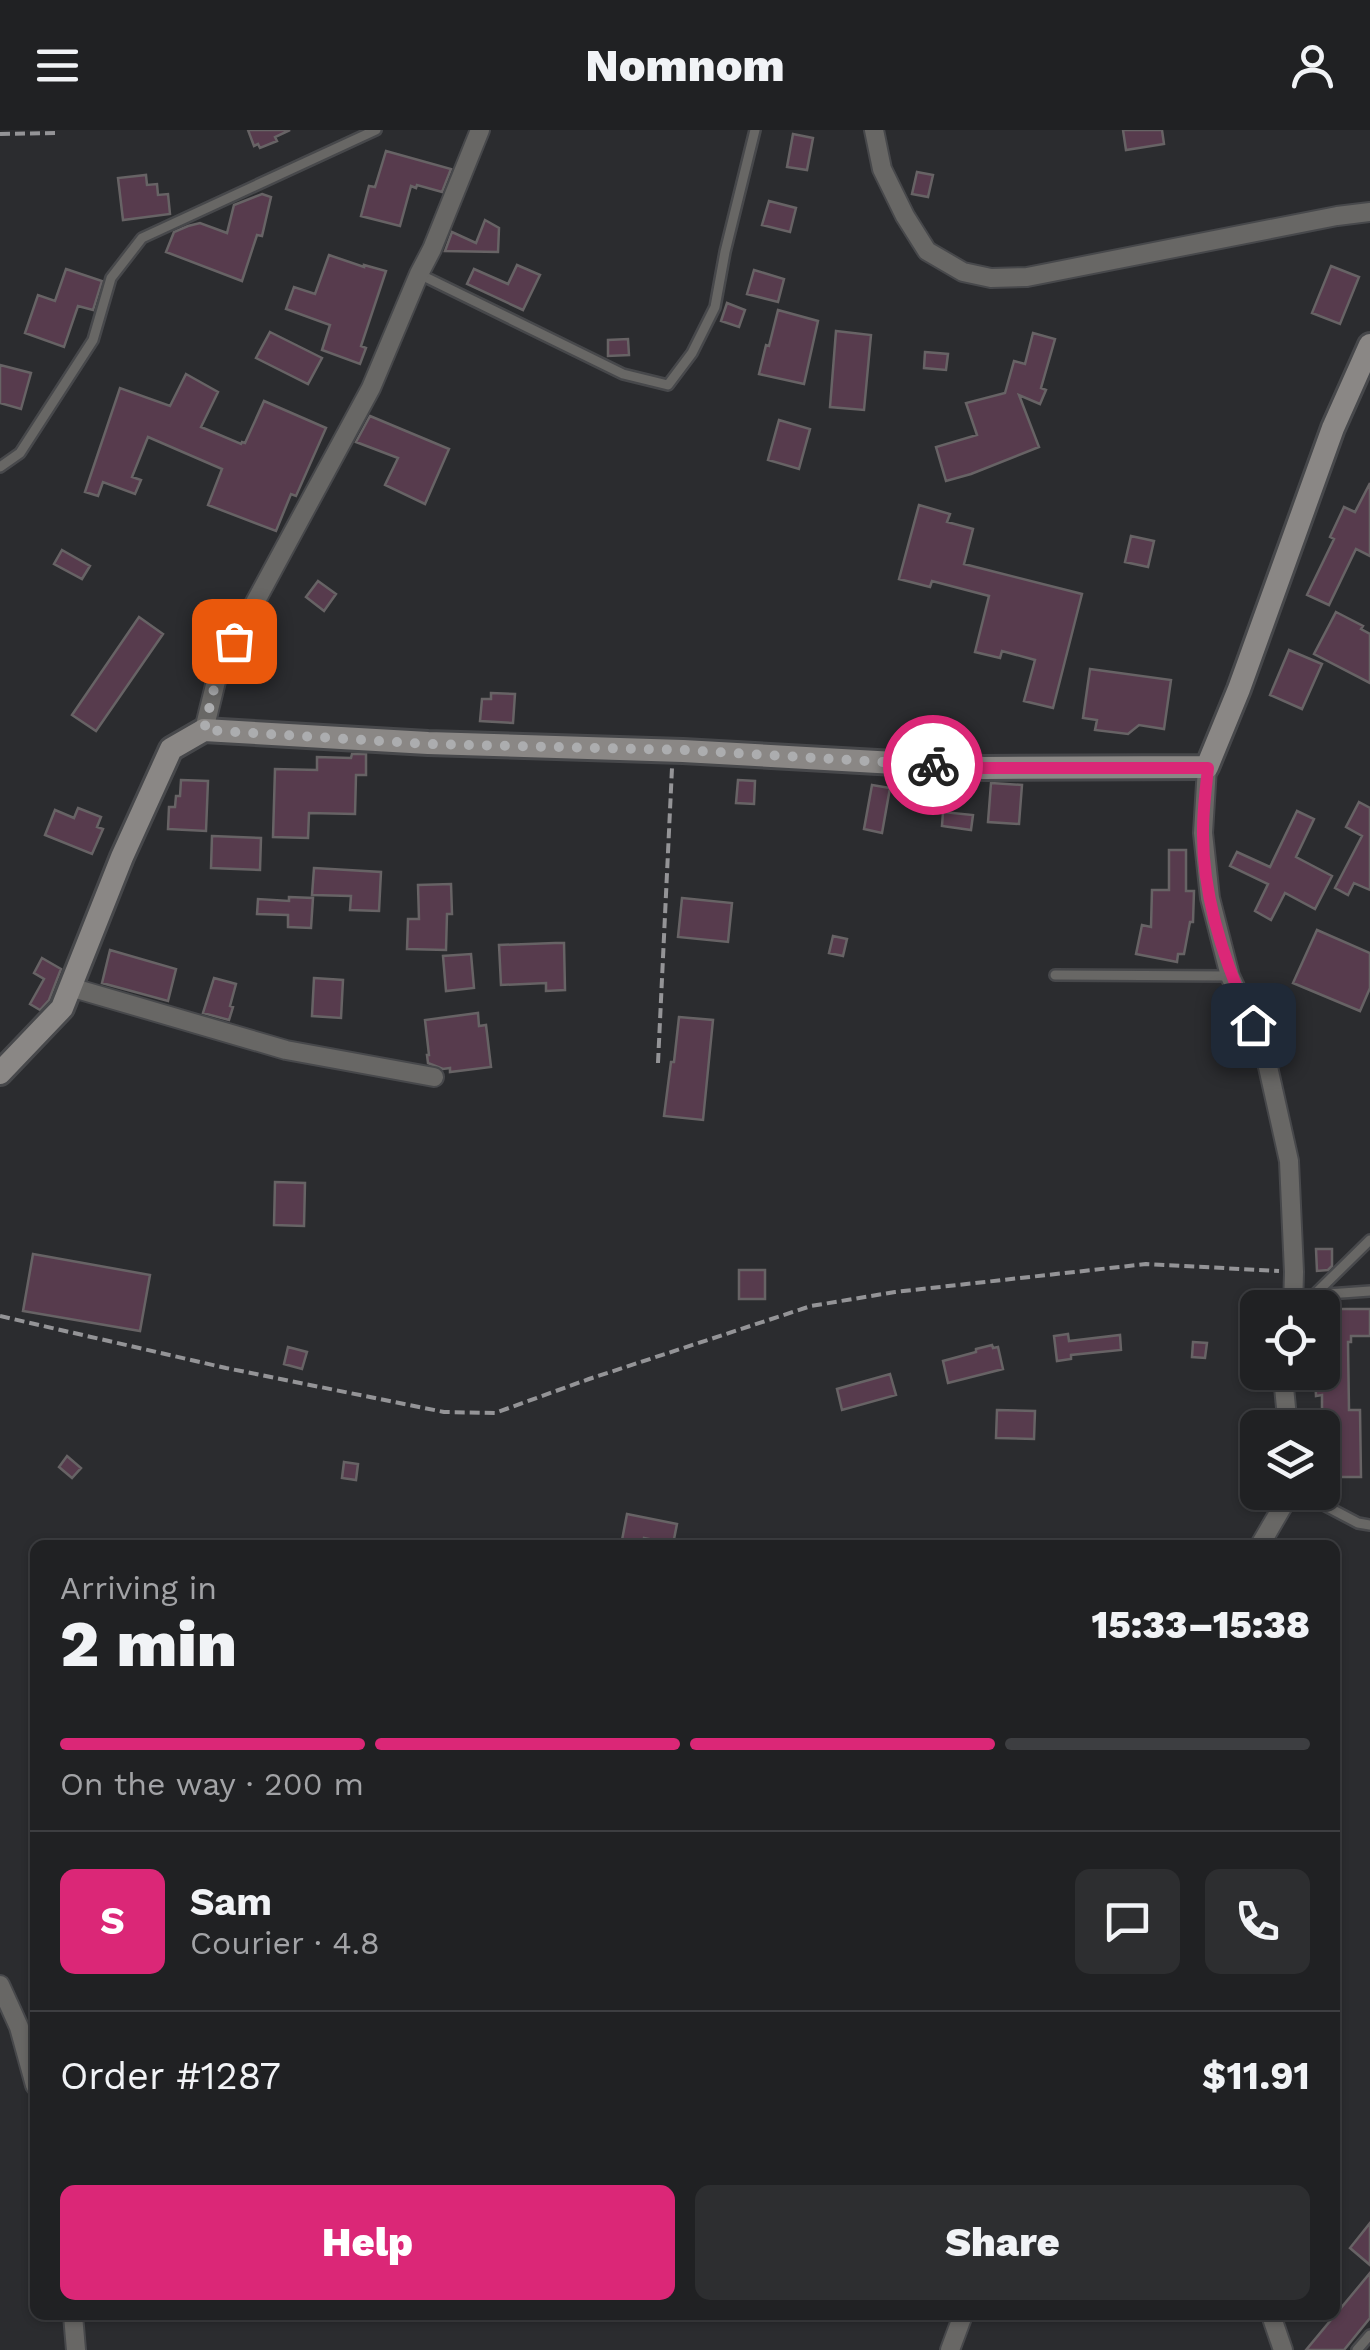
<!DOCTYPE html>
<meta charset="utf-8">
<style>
:root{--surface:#202123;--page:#2d2e30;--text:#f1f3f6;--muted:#a2a3a6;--line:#3d3e41;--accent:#db2777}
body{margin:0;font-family:"Work Sans",sans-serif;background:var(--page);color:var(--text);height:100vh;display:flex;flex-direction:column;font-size:38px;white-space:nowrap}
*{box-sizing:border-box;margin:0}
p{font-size:32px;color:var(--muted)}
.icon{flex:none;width:55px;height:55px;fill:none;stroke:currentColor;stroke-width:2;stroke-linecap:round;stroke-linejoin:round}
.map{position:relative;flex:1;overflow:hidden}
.panel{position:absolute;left:30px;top:1410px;width:1310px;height:780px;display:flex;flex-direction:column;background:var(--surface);border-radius:15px;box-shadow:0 2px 8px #0004,0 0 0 2px var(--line)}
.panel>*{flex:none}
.controls{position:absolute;left:1240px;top:1160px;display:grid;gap:20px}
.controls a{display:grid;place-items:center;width:100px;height:100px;border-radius:15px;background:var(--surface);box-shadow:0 2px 8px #0004,0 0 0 2px var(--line);font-size:50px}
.pin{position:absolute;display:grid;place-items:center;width:85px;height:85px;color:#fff;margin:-42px;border-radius:20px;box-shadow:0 5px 15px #0006}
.courier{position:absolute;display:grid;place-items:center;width:100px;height:100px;margin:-50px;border:8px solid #db2777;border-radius:50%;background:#fff;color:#222;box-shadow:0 2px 12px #0007}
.head em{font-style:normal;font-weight:800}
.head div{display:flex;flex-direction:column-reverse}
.head{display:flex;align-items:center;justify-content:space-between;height:170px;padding:0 30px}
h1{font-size:65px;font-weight:800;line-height:75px}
.bar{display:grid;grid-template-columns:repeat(4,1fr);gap:15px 10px;align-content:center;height:120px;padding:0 30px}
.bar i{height:12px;border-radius:8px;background:var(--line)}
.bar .current{background:var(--accent)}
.bar p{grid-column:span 4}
.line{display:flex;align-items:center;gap:25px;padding:0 30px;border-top:2px solid var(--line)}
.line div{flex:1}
.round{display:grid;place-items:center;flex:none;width:105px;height:105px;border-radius:15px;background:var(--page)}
.button{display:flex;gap:20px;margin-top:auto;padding:20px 30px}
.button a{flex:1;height:115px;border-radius:15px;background:var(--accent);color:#fff;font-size:40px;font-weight:800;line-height:115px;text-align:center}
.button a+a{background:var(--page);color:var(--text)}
header{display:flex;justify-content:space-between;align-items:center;height:130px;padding:0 30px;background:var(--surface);font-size:45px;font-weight:800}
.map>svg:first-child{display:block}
.building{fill:#573b4d;stroke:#676365;stroke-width:2.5}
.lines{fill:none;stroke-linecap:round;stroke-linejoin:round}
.lane-casing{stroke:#47484b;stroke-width:14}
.street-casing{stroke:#47484b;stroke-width:22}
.secondary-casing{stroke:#47484b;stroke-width:28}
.path{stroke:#949497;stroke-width:4;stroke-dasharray:10 5;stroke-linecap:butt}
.lane{stroke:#686765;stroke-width:9}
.street{stroke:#686765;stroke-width:18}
.secondary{stroke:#8a8785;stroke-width:22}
.done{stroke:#acadaf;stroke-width:10;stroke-dasharray:0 18}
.route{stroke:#db2777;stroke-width:12}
</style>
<header><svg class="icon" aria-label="menu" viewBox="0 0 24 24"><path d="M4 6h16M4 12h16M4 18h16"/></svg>Nomnom<svg class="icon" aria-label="person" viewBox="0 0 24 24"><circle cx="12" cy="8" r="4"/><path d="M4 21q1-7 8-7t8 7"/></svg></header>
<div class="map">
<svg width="1370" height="2220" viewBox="0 0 1370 2220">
<rect width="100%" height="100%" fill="#2b2c2f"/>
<!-- building -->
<path class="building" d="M248 0H290L275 7 277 11 260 18 258 14 254 16Z
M1123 0H1162L1164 14 1126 20Z
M793 4 813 8 807 40 787 37Z
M386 21 451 39 442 62 417 55 416 58 411 56 400 96 361 86 369 56 375 57Z
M917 42 933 45 928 67 912 64Z
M146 45 147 55 157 54 158 65 168 64 170 84 123 90 118 48Z
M262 64 271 67 262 106 257 105 242 151 166 122 174 102 188 96 200 93 227 103 234 75Z
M769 71 796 78 790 102 762 95Z
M485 90 499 98 498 122 445 121 452 102 476 113Z
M329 125 364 137V135L386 141 361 216 366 218 360 234 322 220 330 195 286 179 294 157 315 164Z
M517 135 540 145 523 180 467 154 474 139 508 154Z
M1331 136 1359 147 1340 194 1312 183Z
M66 139 102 151 93 180 78 176 64 217 25 203 38 165 55 171Z
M754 140 784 149 778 172 747 164Z
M727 173 745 180 739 197 721 191Z
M778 180 818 191 804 254 759 244 766 215 769 216Z
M836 201 871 205 864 280 830 277Z
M270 202 322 228 308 254 256 228Z
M1033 203 1055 209 1041 258 1046 260 1040 274 1019 265 1039 317 971 344 946 351 936 317 977 305 966 273 1005 263 1014 231 1025 234Z
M628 209 629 225 608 226V210Z
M925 222 948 224 946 240 924 238Z
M0 235 31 243 21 279 0 273Z
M186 244 218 262 201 297 241 314 242 312 245 313 264 271 326 298 296 366 291 364 276 401 208 375 222 339 148 307 132 347 141 350 135 364 103 352 98 366 85 362 120 258 170 276Z
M370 286 449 319 425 374 385 355 398 328 356 312Z
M779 290 810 299 799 339 768 330Z
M1370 353V426L1356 419 1329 475 1307 465 1334 409 1330 407 1344 377 1355 382Z
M919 375 950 384 947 392 973 399 964 434 1082 464 1053 578 1024 571 1035 530 1002 521 1000 528 975 522 989 466 932 451 930 457 899 449Z
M1131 406 1154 411 1148 437 1125 432Z
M62 420 90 436 82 449 54 434Z
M318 451 336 464 324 481 306 467Z
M1336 482 1363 496 1361 499 1370 504V553L1314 524Z
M139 487 163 504 96 601 72 585Z
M1289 520 1322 534 1302 579 1270 565Z
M1090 539 1171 550 1164 599 1139 595 1128 604 1095 600 1097 590 1083 588Z
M491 563 515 564 513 593 480 591 482 569H491Z
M352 624H366V645H356L355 684 309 683 308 708 273 707 275 639 317 640V627L351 628Z
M181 650 208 651 206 701 168 699 169 677H175L176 666H180Z
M738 650 755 651 754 674 736 673Z
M991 653 1022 655 1019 694 988 692Z
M872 655 890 658 882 703 864 699Z
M1359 672 1370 678V760L1354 753 1348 765 1335 758 1362 706 1346 697Z
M78 678 101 687 97 697 103 699 92 724 45 705 55 680 74 688Z
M1297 681 1314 689 1296 727 1332 746 1315 779 1285 763 1271 790 1255 781 1268 754 1230 736 1237 722 1270 737Z
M943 682 973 685 971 700 942 696Z
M212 706 261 708 260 740 211 738Z
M1169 720H1186V761H1194L1193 792H1190L1184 824H1178L1177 832 1136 824 1142 795 1151 797 1152 760H1169Z
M314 738 381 742 379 781 350 780 351 766 312 765Z
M451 754 452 784H447L446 820 407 819 408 789H419L418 755Z
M289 767 313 768 311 798 288 797V785L257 784 258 769 289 771Z
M682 768 732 773 728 812 678 807Z
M1317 800 1370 823V858L1360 881 1293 853Z
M833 806 847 809 843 826 829 823Z
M555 813H564L565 860 546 861V853L501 855 499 815Z
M110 820 176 839 168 871 102 853Z
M471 824 474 858 446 861 443 826Z
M42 828 61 839 49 870 40 880 30 874 44 849 34 843Z
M214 848 236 854 230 876 233 877 229 890 203 883Z
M314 848 343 850 341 888 312 886Z
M478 883 479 896 486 895 491 937 450 942V938L443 939 428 933 427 925H429L425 890Z
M679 887 713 890 703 990 664 986 671 932H674Z
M275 1052 305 1053 304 1096 274 1095Z
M1316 1119H1332V1136L1328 1140 1317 1141Z
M33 1124 150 1145 140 1201 23 1181Z
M739 1140H765V1169H739Z
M1322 1179H1370V1206H1351V1212H1348L1349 1280H1360L1361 1347H1322V1265L1316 1266 1315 1242H1322Z
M1068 1204 1069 1211 1120 1205 1121 1220 1071 1225V1229L1057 1231 1054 1206Z
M1193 1212 1207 1213 1205 1228 1192 1227Z
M992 1215 993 1218 998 1217 1003 1239 948 1253 943 1231 976 1222V1219Z
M288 1217 307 1222 302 1239 284 1234Z
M890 1244 896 1265 842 1280 837 1259Z
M997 1280 1035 1281 1034 1309 996 1308Z
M67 1326 81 1338 72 1348 59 1337Z
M344 1332 358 1334 356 1350 342 1348Z
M627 1384 677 1394 673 1414 644 1408 643 1415 622 1410Z
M1370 2093V2135L1350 2118Z
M1370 2143V2188L1344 2220H1306Z"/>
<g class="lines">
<!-- lane casing -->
<g class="lane-casing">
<path id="lane" d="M419 144 623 244 668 255 692 223 715 177 725 122 755 0
M0 337 20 323 93 210 111 148 142 108 376 0
M1055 845 1230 846
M1314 1165 1370 1161
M1294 1167 1314 1165 1370 1110
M1299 1362 1358 1393 1370 1395
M1357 2220 1370 2205"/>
</g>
<!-- street casing -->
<g class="street-casing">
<path id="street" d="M874 0 882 39 905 86 927 121 963 142 991 148 1027 147 1337 86 1370 82
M204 600 219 539 371 258 419 144 432 119 480 0
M1207 637 1203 703 1210 768 1230 846 1264 919 1289 1031 1294 1142 1293 1178
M70 857 286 920 434 947
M1286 1242 1284 1257 1288 1298
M1260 1415 1291 1362
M0 1855 19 1897 35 1955
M73 2185 76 2220
M1271 2185 1283 2220
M950 2220 963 2185"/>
</g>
<!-- secondary casing -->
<g class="secondary-casing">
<path id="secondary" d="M0 943 62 878 122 727 171 619 204 600 428 613 683 621 984 638 1207 637 1239 559 1333 298 1370 215"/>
</g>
<!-- path -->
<path class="path" d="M0 4 56 3
M658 933 672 638
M0 1186 226 1238 444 1282 495 1283 589 1249 811 1176 895 1162 1146 1134 1279 1141"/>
<!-- lane -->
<use href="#lane" class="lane"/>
<!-- street -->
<use href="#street" class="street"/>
<!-- secondary -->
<use href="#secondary" class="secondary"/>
</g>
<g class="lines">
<!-- done -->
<path class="done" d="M234 511 219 538 204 600 428 614 683 620 933 635"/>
<!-- route -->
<path class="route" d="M933 635 984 638H1208C1206 658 1203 679 1203 700 1202 767 1225 835 1253 895"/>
</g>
</svg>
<div class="controls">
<a><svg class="icon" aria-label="locate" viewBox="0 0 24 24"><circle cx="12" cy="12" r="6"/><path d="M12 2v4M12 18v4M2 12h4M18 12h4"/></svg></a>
<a><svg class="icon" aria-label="layers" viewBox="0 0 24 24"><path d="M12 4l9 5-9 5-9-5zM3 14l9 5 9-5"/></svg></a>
</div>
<div class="pin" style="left:234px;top:511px;background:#ea580c"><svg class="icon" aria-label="bag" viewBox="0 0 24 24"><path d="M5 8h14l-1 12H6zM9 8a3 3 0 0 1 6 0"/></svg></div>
<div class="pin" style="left:1253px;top:895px;background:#1f2937"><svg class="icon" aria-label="home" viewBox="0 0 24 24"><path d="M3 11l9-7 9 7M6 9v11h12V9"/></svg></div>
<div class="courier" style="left:933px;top:635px"><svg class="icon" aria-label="bike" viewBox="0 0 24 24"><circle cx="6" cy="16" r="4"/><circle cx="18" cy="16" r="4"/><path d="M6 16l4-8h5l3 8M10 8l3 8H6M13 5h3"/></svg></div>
<section class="panel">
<div class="head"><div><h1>2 min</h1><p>Arriving in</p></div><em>15:33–15:38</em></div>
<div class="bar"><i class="current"></i><i class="current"></i><i class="current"></i><i></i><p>On the way · 200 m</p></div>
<div class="line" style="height:180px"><b class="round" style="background:var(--accent);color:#fff">S</b><div><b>Sam</b><p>Courier · 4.8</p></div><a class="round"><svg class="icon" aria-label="chat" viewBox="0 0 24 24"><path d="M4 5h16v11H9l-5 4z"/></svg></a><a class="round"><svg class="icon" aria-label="phone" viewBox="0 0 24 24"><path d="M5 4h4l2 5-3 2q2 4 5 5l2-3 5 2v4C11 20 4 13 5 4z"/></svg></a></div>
<div class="line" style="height:130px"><div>Order #1287</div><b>$11.91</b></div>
<div class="button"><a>Help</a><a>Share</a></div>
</section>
</div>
